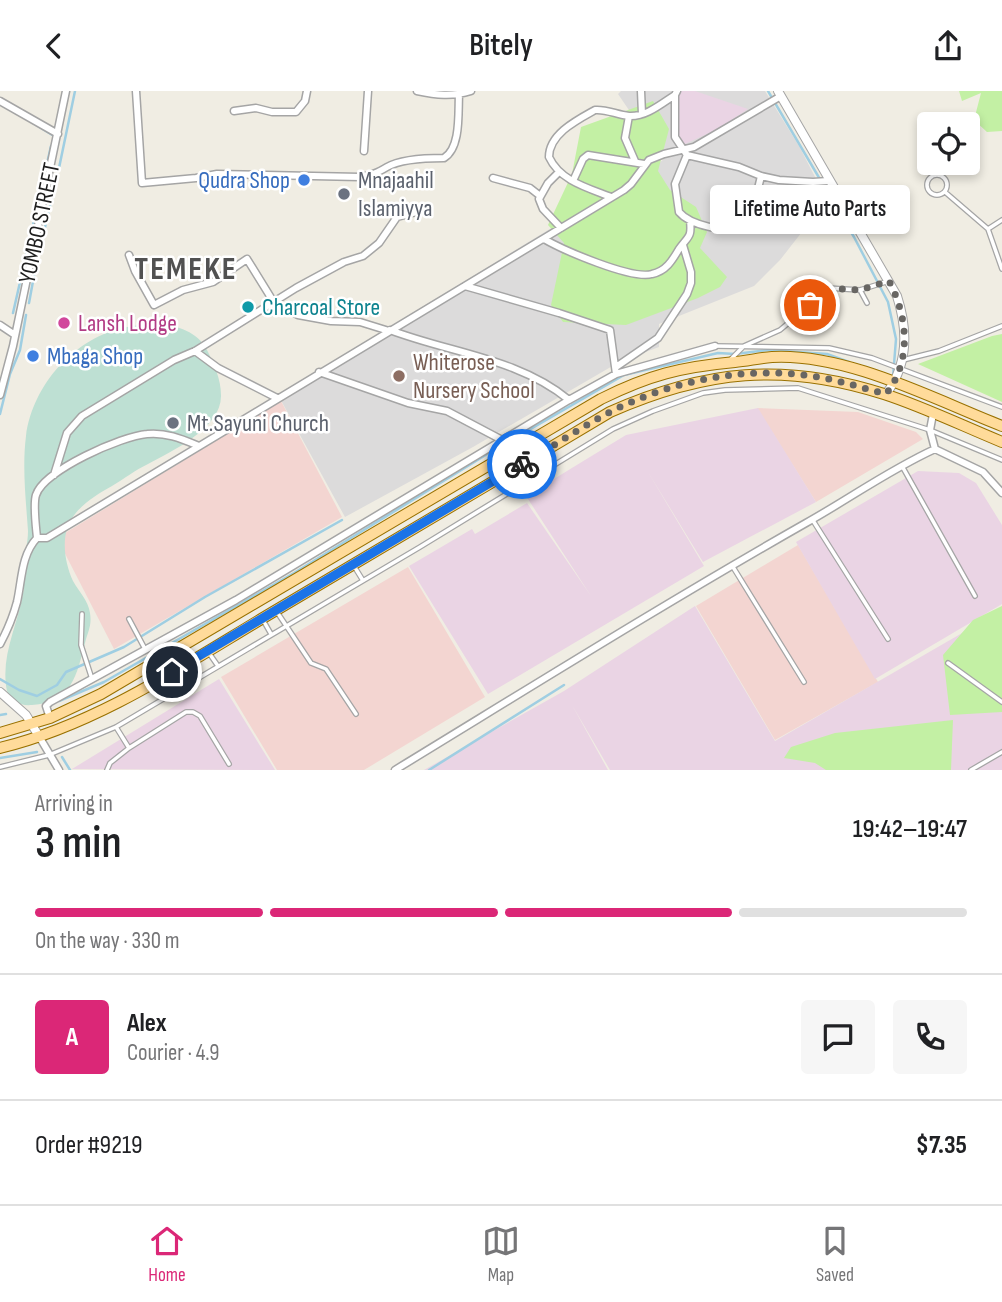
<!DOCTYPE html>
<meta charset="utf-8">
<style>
:root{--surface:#fff;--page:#f6f6f6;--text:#202124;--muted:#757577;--line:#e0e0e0;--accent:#db2777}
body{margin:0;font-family:"Sofia Sans Condensed",sans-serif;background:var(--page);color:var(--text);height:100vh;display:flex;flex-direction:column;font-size:26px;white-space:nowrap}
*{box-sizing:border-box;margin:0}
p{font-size:23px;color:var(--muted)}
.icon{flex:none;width:38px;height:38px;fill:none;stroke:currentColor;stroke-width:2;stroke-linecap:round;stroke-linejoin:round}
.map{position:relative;height:679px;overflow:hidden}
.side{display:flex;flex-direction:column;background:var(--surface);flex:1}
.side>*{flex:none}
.fabs{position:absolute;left:917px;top:21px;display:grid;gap:14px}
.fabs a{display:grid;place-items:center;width:63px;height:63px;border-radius:7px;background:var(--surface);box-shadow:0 4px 10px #0003;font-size:35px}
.pin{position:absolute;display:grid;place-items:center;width:60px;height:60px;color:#fff;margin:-30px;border:4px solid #fff;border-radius:50%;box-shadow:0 2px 7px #0007}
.courier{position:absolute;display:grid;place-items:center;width:70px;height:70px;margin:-35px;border:5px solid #1a73e8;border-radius:50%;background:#fff;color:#222;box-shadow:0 2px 9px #0007}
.bubble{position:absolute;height:49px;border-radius:7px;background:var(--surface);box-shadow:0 4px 10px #0003;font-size:23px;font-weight:600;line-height:49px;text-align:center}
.overview em{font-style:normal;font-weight:600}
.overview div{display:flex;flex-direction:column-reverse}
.overview{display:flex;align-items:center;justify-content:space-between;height:119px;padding:0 35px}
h1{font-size:46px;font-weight:600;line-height:52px}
.bar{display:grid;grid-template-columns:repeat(4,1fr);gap:10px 7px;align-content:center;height:84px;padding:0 35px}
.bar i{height:9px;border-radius:5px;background:var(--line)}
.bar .on{background:var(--accent)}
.bar p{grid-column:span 4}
.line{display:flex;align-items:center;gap:18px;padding:0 35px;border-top:2px solid var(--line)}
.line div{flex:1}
.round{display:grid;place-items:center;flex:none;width:74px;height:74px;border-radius:7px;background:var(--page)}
header{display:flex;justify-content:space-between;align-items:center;height:91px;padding:0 35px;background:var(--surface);font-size:32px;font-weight:600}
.tabs{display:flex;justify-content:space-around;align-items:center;height:98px;border-top:2px solid var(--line);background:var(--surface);font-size:19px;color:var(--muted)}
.tabs a{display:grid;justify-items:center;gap:4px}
.tabs .on{color:var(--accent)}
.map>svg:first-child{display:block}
.residential{fill:#dcdbdb}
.commercial{fill:#f3d5d1}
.industrial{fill:#ead4e4}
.grass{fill:#c3f0a4}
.wetland{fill:#bee0d3}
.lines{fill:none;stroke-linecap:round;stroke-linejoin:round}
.stream{stroke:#9fcee2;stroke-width:2.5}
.service-casing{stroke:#a5a5a5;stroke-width:6}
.minor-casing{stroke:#a5a5a5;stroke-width:9}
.tertiary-casing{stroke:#a5a5a5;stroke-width:10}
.primary-casing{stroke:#997100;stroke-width:12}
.service{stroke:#fff;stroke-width:3.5}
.minor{stroke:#fff;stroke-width:6}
.tertiary{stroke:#fff;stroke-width:8}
.primary{stroke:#ffdb9a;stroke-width:10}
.done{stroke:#686663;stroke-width:7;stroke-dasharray:0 12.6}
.route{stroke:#1a73e8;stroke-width:9}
.shop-dot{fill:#3f7fe0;stroke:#fff;stroke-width:2.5}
.worship-dot{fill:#6b7280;stroke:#fff;stroke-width:2.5}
.culture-dot{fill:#0f9aa8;stroke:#fff;stroke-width:2.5}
.hotel-dot{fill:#d1479c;stroke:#fff;stroke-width:2.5}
.education-dot{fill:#8d6e63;stroke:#fff;stroke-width:2.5}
.labels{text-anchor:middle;stroke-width:5;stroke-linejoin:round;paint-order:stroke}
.shop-label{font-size:24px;fill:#366cbe;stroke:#fff;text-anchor:end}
.worship-label{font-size:24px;fill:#5b616d;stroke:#fff;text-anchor:start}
.street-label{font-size:24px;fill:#1e1e1e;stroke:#fff}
.culture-label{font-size:24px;fill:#0d838f;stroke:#fff;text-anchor:start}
.hotel-label{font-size:24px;fill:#b23c85;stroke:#fff;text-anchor:start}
.education-label{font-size:24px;fill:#785e54;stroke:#fff;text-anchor:start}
.district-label{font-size:32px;font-weight:bold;letter-spacing:2px;fill:#515151;stroke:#fff}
</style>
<header><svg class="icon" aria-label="back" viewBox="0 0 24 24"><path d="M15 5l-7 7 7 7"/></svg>Bitely<svg class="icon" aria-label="share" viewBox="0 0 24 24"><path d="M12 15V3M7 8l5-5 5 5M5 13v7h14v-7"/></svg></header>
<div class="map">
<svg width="1002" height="679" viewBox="0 0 1002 679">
<rect width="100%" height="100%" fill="#f0ede3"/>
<!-- residential -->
<path class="residential" d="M621 0H765L799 55 827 109 780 169 754 195 659 233V256L621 270 473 356 345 426 278 304 663 69 618 3Z"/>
<!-- commercial -->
<path class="commercial" d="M281 310 342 426 114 558 57 447Z
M757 317 858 321 916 341 923 348 816 411Z
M798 454 878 591 775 649 696 515Z
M408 476 485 606 364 679H277L221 586Z"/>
<!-- industrial -->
<path class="industrial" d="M680 0H695L748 18 718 38 685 53 674 44 677 9Z
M758 317 816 411 703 471 648 381 704 475 488 603 409 475 472 438 475 443 527 412 591 505 526 405 626 344Z
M918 380 959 382 976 392 1002 434V513L875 588 796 451Z
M695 515 775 650 1002 519V679H610L572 614 608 679H424L564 600Z
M219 588 275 679 72 678Z"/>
<!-- grass -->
<path class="grass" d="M959 0H1002V40L987 41 974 29 981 2 962 10Z
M653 10 669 38 658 80 670 99 696 116 707 141 700 157 727 186 720 196 698 207 626 234 563 231 551 214 564 152 548 134 572 83 581 36Z
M1002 243V311L918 273 992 245Z
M1002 515V621L950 624 943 564 973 529Z
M953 629 951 679H826L815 672 784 667 791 656 835 642Z"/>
<!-- wetland -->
<path class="wetland" d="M158 233C177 234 198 241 207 259 214 273 221 288 221 304 222 337 172 360 148 373 135 379 124 388 112 395 94 405 73 418 67 438 62 454 66 475 73 490 79 501 88 509 90 522 92 535 88 540 85 552 77 583 72 612 32 614 20 615 12 611 7 600 0 566 17 536 23 503 25 495 23 486 23 477 24 465 28 453 28 440 26 410 22 376 26 345 33 293 75 246 127 236 137 234 148 234 158 233Z"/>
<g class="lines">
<!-- stream -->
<path class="stream" d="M768 0 854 146 888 211 896 248 893 286
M33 32 54 45
M59 77 75 0
M37 170 55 94
M29 212 36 174
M13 222 51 55
M0 323 10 283 20 259 26 224
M0 588 19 599 37 605 57 594 66 581 124 556 205 506 342 429
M59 610 104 591 294 482 489 362 624 284 718 262 735 263 769 259 827 263 849 271
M0 624 6 623
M62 666 70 679
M0 667 37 661
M429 679 564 594"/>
<!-- service casing -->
<g class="service-casing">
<path id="service" d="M927 94a10 10 0 1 1 20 0a10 10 0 1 1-20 0Z
M945 101 988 138
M1002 129 988 138 1002 178
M860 199 867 212
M715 255 829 257 872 267 1002 316
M903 269 939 260 1002 235
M729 270 744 255 780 239 810 214 820 200 827 197 860 199 889 190
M902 375 975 505
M812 428 888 548
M354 475 362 488
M733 476 804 591
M277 521 311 572 326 578 356 623
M82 523 81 554 92 588
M129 528 145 558
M263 529 271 543
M209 562 218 575
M948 572 1002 611
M116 636 129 657 186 621H193L200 625 229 673
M0 676 49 664 116 636 420 456 613 338 653 320 703 302 725 299 798 297 930 339 1002 369
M107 679 110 672 129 657
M971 679 1002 661"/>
</g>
<!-- minor casing -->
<g class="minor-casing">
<path id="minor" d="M136 0 142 92 196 87 217 83 360 86C372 84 377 82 387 76 401 68 427 67 444 67 461 57 458 22 459 4
M417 0C436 4 452 6 471 0
M641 0 642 23
M677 0 675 4V46L687 64 739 76 761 85 779 89 813 91 828 90
M0 10 58 43
M234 20 256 17 272 21H296L305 10 307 0
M629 25 625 47 635 70
M364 60 368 0
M687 64 675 93 679 121C690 134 725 142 741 136 753 122 757 102 761 85
M559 81 548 92 539 108 543 118 561 137
M493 87 530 97 539 104
M573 90 583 68 588 64 644 73
M611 106C588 97 560 90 549 66 549 43 577 29 595 19 607 18 617 24 629 25 646 26 661 13 675 4
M544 148C563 159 632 189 652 183 666 180 672 170 679 158 688 145 692 147 690 130
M129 164 135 180 154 214 183 199 213 191 247 168 273 210 298 224 331 230 360 231 389 240
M465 195 559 222 610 239 616 283
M0 234 15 244
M390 239C450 262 518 267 569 309
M195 260 218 277 277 307
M616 276 658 247 687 203 691 192V181L683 154
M319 281 408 312 447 320 502 349
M0 304 13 255 66 0
M933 323 930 339 935 358 983 381 1002 402
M54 384 67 342 82 325 174 269 195 260 296 197 344 171 363 165 379 152 397 126 428 118
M37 447H47L624 99 631 93 649 69 664 63 694 56 781 5
M0 553C7 540 13 526 17 511 22 489 21 464 37 447 36 436 33 413 36 404 44 379 122 345 147 343 166 341 182 348 199 355
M50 627 46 615 50 611 236 509 569 309 616 283 715 255
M40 647 59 679
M395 679C531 596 667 511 806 432 849 408 889 379 935 358"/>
</g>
<!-- tertiary casing -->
<g class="tertiary-casing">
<path id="tertiary" d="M778 0 897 205C908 239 908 274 886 303
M0 601 26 624 40 647"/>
</g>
<!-- primary casing -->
<g class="primary-casing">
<path id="primary" d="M0 642 50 627 101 603 601 308C649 284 681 276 735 271 747 270 759 267 772 266 847 262 933 308 1002 335
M0 657C99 633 187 572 273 521 386 454 498 388 610 321 705 279 784 271 884 303 924 316 963 335 1002 351"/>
</g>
<!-- service -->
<use href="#service" class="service"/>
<!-- minor -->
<use href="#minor" class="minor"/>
<!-- tertiary -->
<use href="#tertiary" class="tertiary"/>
<!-- primary -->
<use href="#primary" class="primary"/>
</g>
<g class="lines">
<!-- done -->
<path class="done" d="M522 373C552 356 580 337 610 321 673 289 748 274 818 286 841 290 863 297 886 303 912 270 908 226 889 190L860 199 827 197 820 200 810 214"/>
<!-- route -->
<path class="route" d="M172 581 522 373"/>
</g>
<!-- markers -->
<g class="shop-dot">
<circle cx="304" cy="89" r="7"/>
<circle cx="33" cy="265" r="7"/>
</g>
<g class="worship-dot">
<circle cx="344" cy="103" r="7"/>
<circle cx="173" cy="332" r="7"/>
</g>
<circle class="culture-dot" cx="248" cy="216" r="7"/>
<circle class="hotel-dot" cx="64" cy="232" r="7"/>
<circle class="education-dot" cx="399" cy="285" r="7"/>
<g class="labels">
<!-- shop labels -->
<g class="shop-label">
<text x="290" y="97">Qudra Shop</text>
<text x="47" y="273" text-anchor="start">Mbaga Shop</text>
</g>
<!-- worship labels -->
<g class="worship-label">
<text x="358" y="97">Mnajaahil<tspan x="358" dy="28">Islamiyya</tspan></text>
<text x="187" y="340">Mt.Sayuni Church</text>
</g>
<!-- street labels -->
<g class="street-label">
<text transform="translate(39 132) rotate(-78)" y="8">YOMBO STREET</text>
</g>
<!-- culture labels -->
<g class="culture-label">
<text x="262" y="224">Charcoal Store</text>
</g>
<!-- hotel labels -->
<g class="hotel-label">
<text x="78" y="240">Lansh Lodge</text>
</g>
<!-- education labels -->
<g class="education-label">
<text x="413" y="279">Whiterose<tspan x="413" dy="28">Nursery School</tspan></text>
</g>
<!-- district labels -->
<g class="district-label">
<text x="186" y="188">TEMEKE</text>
</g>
</g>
</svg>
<div class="fabs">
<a><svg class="icon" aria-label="locate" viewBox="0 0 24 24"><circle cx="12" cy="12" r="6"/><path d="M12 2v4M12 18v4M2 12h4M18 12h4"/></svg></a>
</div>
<div class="pin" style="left:810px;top:214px;background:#ea580c"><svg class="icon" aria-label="bag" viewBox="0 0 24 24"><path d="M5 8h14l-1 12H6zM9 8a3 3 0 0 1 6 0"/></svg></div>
<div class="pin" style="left:172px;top:581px;background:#1f2937"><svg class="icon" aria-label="home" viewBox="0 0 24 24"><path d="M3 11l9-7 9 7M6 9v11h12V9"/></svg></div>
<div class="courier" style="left:522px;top:373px"><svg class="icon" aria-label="bike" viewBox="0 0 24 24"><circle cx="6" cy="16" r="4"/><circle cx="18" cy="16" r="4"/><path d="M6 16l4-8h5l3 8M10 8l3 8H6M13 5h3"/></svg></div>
<div class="bubble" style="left:710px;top:94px;width:200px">Lifetime Auto Parts</div>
</div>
<section class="side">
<div class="overview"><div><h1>3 min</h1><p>Arriving in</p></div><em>19:42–19:47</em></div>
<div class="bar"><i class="on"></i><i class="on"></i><i class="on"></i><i></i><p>On the way · 330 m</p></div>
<div class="line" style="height:126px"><b class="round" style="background:var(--accent);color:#fff">A</b><div><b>Alex</b><p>Courier · 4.9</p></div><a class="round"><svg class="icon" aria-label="chat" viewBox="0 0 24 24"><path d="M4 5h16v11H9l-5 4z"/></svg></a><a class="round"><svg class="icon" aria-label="phone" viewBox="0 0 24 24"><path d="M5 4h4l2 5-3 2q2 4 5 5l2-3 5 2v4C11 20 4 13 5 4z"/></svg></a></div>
<div class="line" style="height:91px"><div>Order #9219</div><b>$7.35</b></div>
</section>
<nav class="tabs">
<a class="on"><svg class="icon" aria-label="home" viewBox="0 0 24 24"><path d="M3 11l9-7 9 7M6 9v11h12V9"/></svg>Home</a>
<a><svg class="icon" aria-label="map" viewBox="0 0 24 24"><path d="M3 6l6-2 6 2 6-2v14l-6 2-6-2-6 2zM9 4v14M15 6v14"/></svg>Map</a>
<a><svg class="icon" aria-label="saved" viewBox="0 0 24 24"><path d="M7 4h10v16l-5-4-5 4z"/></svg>Saved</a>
</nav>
